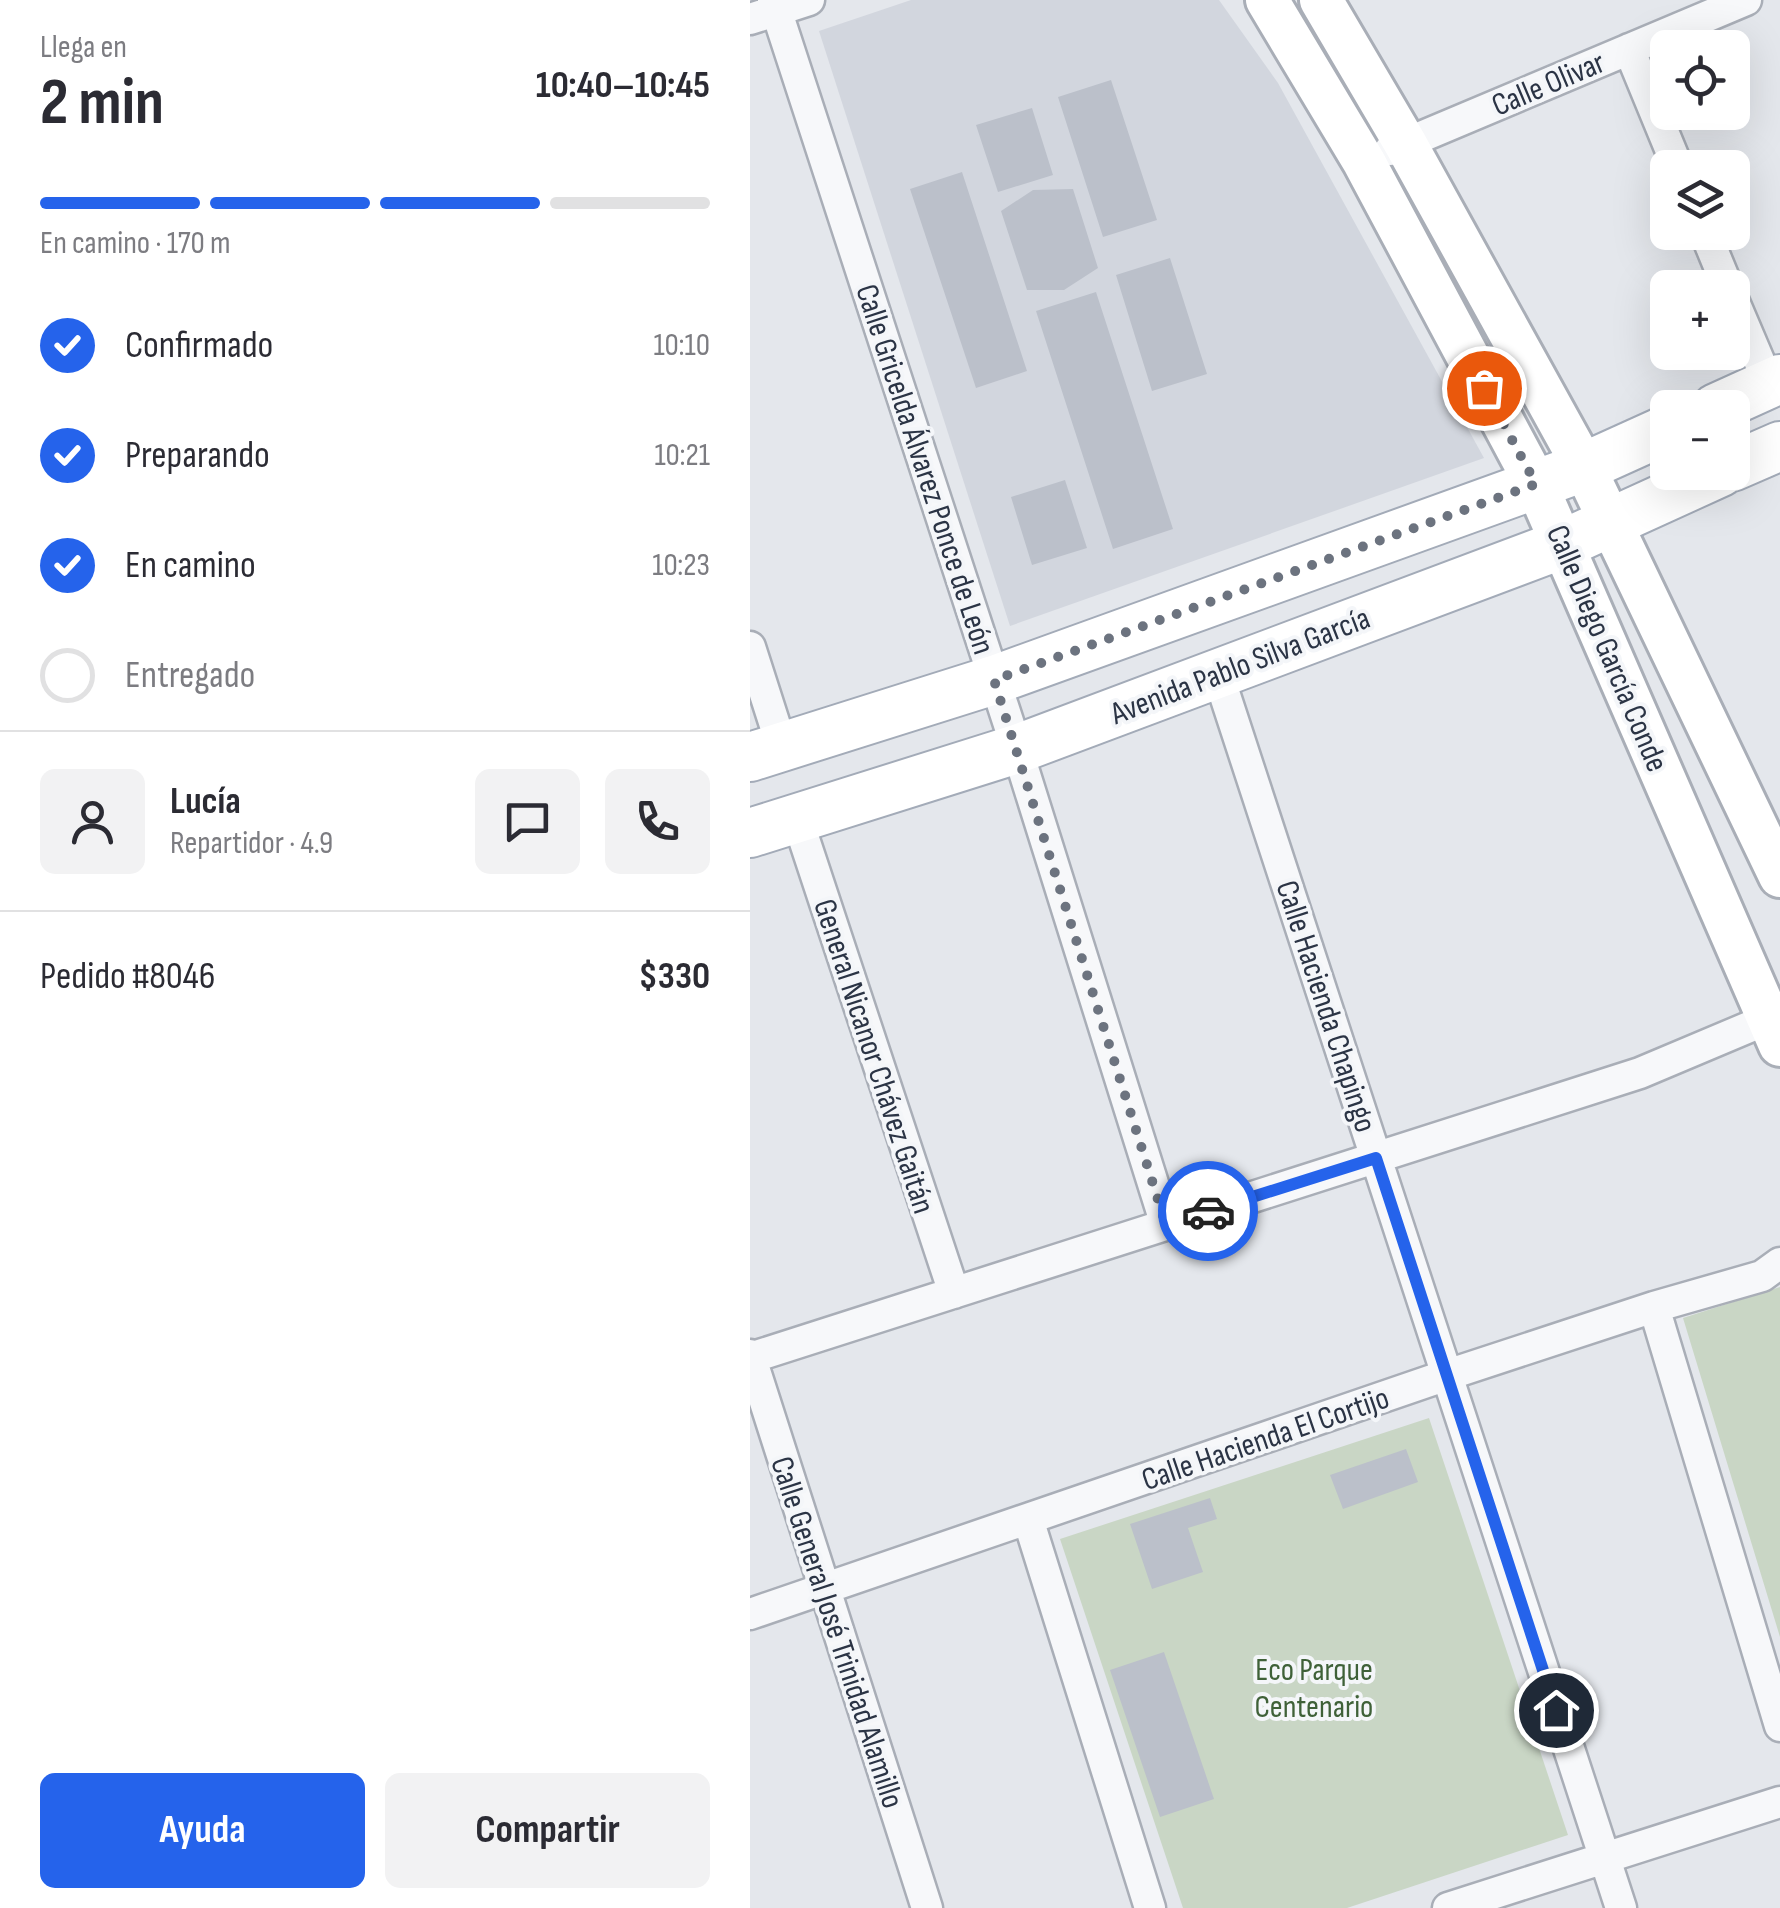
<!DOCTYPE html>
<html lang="es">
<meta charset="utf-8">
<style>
:root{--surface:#fff;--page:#f2f2f3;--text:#2b2b33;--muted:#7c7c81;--line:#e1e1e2;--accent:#2563eb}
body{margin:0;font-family:"Sofia Sans Condensed",sans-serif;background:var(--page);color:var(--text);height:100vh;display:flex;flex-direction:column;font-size:38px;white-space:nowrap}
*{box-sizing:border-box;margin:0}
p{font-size:32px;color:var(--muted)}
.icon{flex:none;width:55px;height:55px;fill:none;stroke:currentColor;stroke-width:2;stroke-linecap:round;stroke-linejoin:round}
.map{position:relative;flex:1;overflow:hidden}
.drawer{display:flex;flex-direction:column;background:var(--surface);width:750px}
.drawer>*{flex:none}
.fabs{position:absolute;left:900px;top:30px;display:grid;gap:20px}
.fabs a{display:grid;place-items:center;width:100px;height:100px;border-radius:15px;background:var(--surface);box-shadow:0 10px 40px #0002;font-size:50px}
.pin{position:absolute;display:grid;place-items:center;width:85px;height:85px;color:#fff;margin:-42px;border:5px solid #fff;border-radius:50%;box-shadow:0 2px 10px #0007}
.courier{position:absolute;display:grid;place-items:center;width:100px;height:100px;margin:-50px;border:8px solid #2563eb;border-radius:50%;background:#fff;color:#222;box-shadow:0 2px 12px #0007}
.overview em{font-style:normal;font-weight:700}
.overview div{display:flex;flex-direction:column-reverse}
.overview{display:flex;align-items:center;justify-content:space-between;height:170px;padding:0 40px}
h1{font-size:65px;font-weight:700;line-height:75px}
.bar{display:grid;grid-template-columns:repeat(4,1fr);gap:15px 10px;align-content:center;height:120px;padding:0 40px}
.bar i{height:12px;border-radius:8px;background:var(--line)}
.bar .current{background:var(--accent)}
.bar p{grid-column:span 4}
.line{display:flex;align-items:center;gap:25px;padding:0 40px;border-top:2px solid var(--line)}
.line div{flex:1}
.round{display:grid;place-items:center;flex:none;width:105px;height:105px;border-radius:15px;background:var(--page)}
ol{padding:0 40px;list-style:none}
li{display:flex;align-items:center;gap:30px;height:110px}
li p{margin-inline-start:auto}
li .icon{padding:10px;border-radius:50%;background:var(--accent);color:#fff;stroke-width:4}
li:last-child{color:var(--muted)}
li i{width:55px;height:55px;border:5px solid var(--line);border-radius:50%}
.primary-button{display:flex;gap:20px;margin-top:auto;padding:20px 40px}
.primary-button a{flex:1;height:115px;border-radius:15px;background:var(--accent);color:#fff;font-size:40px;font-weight:700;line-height:115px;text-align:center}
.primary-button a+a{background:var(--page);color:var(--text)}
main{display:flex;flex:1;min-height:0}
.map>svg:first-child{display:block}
.built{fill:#d2d6de}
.green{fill:#c9d6c5}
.building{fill:#bbc0ca}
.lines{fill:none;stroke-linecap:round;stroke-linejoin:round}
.street-casing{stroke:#a9aeb7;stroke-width:35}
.secondary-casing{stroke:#a9aeb7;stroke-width:48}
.primary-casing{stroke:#a3abb8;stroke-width:52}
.street{stroke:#f7f8fa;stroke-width:30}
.secondary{stroke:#fff;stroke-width:42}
.primary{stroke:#fff;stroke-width:48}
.done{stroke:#6c737f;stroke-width:10;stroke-dasharray:0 18}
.route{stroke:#2563eb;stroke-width:12}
.labels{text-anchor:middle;stroke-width:8;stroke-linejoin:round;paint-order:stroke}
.street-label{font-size:32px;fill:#2b3445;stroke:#f4f6f9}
.park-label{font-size:32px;fill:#3f6138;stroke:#f4f6f9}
</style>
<main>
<section class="drawer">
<div class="overview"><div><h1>2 min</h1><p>Llega en</p></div><em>10:40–10:45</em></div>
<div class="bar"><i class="current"></i><i class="current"></i><i class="current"></i><i></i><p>En camino · 170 m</p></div>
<ol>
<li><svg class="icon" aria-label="check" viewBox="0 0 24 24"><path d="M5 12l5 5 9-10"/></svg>Confirmado<p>10:10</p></li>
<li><svg class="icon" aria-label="check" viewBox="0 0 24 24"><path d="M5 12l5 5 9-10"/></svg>Preparando<p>10:21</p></li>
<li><svg class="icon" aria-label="check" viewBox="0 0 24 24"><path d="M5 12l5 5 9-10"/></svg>En camino<p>10:23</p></li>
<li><i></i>Entregado</li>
</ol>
<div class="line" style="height:180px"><a class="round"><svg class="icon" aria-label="person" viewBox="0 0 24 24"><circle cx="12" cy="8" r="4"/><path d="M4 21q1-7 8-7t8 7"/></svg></a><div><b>Lucía</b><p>Repartidor · 4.9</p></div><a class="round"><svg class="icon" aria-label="chat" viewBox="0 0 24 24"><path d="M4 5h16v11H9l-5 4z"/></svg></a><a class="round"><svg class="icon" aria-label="phone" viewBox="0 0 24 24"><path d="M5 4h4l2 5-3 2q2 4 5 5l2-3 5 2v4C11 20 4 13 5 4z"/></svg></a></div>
<div class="line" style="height:130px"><div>Pedido #8046</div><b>$330</b></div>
<div class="primary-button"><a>Ayuda</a><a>Compartir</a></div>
</section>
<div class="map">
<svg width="1030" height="1908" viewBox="0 0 1030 1908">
<rect width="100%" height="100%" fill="#e4e7ec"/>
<!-- built -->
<path class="built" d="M161 0H469L528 83 734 458 260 626 69 31Z"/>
<!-- green -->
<path class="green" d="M1030 1287V1637L933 1318Z
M679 1418 818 1835 597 1908H433L310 1539Z"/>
<!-- building -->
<path class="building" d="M361 80 407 220 353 237 308 97Z
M282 108 303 175 248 192 226 125Z
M212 172 277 371 226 388 160 189Z
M323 189 348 268 314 290H277L251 211 283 190Z
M420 258 457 374 402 391 366 275Z
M346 292 423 529 363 549 286 311Z
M315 480 337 548 282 565 261 497Z
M656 1449 668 1482 593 1509 580 1475Z
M460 1498 467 1519 438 1528 453 1572 402 1589 380 1524Z
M414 1652 464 1799 410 1817 360 1670Z"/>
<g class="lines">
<!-- street casing -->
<g class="street-casing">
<path id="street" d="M23 0 267 749 416 1225
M0 19 59 0
M879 49 928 168
M640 150 996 0
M955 232 978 288
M982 297 1019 384
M0 647 32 747
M468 674 871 1908
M47 818 204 1293
M904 1307 1030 1726
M0 1355 177 1908
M0 1358 890 1073 1030 1014
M278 1519 400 1908
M0 1614 697 1375 904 1307 1012 1276 1030 1263
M698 1908 1030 1802"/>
</g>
<!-- secondary casing -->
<g class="secondary-casing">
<path id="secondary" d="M517 0 614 162 786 484 1030 1045
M571 0 655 143 834 467 1030 876"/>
</g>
<!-- primary casing -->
<g class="primary-casing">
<path id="primary" d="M966 408 1030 379
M982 467 1030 446
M0 757 244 680 834 467 918 429
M0 833 267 749 813 544 971 472"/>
</g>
<!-- street -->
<use href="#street" class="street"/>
<!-- secondary -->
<use href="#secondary" class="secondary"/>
<!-- primary -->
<use href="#primary" class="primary"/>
</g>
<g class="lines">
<!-- done -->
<path class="done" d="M458 1211 416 1225 244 680 786 484 734 388"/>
<!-- route -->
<path class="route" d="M458 1211 626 1158 806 1710"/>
</g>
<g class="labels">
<!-- street labels -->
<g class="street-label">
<text transform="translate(798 83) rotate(-23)" y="11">Calle Olivar</text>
<text transform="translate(176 469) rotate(72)" y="11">Calle Gricelda Álvarez Ponce de León</text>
<text transform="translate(858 648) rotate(67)" y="11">Calle Diego García Conde</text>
<text transform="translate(490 665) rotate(-21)" y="11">Avenida Pablo Silva García</text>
<text transform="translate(577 1006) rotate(72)" y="11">Calle Hacienda Chapingo</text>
<text transform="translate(125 1056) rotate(72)" y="11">General Nicanor Chávez Gaitán</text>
<text transform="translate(515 1438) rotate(-19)" y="11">Calle Hacienda El Cortijo</text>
<text transform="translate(88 1632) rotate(72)" y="11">Calle General José Trinidad Alamillo</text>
</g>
<!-- park labels -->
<g class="park-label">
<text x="564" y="1680">Eco Parque<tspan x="564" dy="37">Centenario</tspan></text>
</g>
</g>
</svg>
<div class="fabs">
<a><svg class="icon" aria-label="locate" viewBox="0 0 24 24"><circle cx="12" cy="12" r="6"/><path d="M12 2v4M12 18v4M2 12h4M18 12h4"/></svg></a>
<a><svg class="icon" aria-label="layers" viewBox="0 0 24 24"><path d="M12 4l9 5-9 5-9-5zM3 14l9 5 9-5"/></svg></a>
<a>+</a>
<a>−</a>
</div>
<div class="pin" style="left:734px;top:388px;background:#ea580c"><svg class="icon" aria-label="bag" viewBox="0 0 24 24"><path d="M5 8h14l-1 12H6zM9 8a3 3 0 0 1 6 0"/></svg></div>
<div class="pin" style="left:806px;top:1710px;background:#1f2937"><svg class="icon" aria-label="home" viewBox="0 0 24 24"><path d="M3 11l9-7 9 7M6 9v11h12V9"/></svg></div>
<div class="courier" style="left:458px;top:1211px"><svg class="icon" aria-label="car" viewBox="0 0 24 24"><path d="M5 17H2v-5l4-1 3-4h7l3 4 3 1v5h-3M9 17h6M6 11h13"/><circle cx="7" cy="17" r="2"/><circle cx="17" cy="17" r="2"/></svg></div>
</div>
</main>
